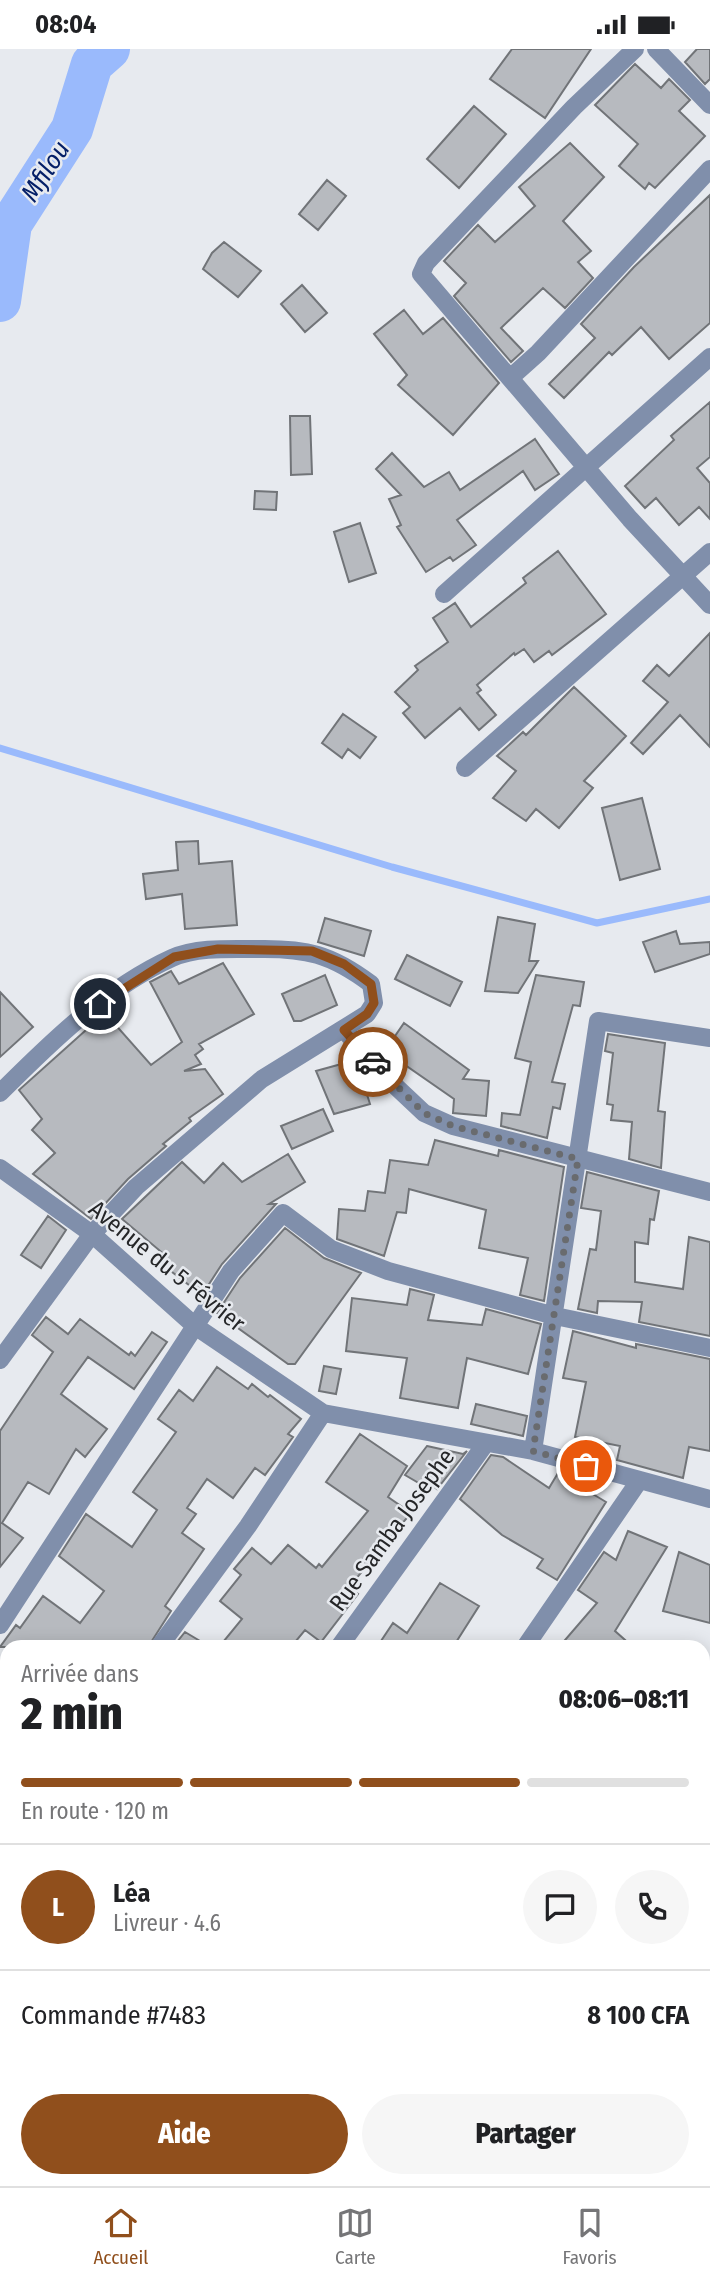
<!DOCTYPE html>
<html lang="fr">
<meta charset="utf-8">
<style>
:root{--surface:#fff;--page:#f6f6f6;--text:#202124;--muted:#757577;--line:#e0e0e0;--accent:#904f1c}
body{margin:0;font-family:"Fira Sans Condensed",sans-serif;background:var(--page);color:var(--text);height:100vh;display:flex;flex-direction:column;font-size:26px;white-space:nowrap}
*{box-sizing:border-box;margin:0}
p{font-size:23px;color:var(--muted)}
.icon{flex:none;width:38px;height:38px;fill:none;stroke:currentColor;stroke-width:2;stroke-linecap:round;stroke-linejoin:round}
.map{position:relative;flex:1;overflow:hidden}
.sheet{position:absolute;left:0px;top:1591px;width:710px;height:548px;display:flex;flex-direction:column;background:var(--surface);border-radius:21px 21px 0 0;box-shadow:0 4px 18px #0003}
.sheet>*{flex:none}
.pin{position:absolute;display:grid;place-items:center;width:60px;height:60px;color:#fff;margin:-30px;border:4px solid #fff;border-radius:50%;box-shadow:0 2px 7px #0007}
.courier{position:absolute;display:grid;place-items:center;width:70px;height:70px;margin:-35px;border:5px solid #904f1c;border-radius:50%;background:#fff;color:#222;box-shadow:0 2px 9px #0007}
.summary em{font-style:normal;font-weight:800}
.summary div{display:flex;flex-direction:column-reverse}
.summary{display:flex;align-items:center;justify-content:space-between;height:119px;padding:0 21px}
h1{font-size:46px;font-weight:800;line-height:52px}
.bar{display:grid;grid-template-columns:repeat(4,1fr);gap:10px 7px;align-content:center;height:84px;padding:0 21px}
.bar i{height:9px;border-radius:5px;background:var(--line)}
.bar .active{background:var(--accent)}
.bar p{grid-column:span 4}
.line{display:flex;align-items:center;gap:18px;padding:0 21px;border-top:2px solid var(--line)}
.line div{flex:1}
.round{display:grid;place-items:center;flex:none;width:74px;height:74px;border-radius:37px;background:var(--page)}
.primary-button{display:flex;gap:14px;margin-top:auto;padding:14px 21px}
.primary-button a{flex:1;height:80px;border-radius:42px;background:var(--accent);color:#fff;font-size:28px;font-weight:800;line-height:80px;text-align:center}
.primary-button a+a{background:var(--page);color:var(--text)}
.status{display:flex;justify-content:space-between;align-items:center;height:49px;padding:0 35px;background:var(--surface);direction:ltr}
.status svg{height:19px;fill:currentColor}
.dock{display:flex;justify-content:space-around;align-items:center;height:98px;border-top:2px solid var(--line);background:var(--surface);font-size:19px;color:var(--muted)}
.dock a{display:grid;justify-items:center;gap:4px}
.dock .active{color:var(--accent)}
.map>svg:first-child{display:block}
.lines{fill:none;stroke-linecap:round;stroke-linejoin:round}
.stream{stroke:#9abafc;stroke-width:7}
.river{stroke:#9abafc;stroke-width:42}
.building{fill:#b7babf;stroke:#717478;stroke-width:2}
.minor{stroke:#808fab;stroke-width:18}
.done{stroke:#696b6e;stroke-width:7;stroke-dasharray:0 12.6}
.route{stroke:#904f1c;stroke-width:9}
.labels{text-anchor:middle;stroke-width:5;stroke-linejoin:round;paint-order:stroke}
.street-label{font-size:24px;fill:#252628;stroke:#e7eaef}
.water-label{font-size:26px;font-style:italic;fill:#052068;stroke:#e7eaef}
</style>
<div class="status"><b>08:04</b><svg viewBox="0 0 49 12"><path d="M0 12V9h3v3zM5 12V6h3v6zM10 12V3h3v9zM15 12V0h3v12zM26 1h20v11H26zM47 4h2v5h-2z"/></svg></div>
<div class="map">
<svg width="710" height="2137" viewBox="0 0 710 2137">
<rect width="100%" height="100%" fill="#e7eaef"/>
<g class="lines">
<!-- stream -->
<path class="stream" d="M0 699 392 818 597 874 710 850"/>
<!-- river -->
<path class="river" d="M0 252 11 175 72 80 92 15 109 0"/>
</g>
<!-- building -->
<path class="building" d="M512 0H591L545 69 490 30Z
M697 0H710V30L705 35 685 13Z
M635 15 661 39 669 30 690 51 679 62 705 87 655 139 649 134 645 140 619 117 638 95 595 56Z
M474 57 506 85 459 139 427 110Z
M570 94 604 128 563 172 591 202 578 213 593 229 565 259 543 239 501 279 523 302 511 313 454 247 466 234 444 212 478 176 495 193 535 157 519 138Z
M327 131 346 147 318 181 299 165Z
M710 146V274L669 310 641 278 612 306 609 303 564 349 549 335 595 289 581 275 634 218Z
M224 193 261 222 238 248 203 220 212 204Z
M302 236 327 264 305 283 281 255Z
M404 261 423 285 443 269 499 334 453 386 398 336 407 326 374 285Z
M710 353V408L697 419 710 434V470L699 458 679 476 656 449 645 459 625 437 674 391 671 387Z
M290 367H310L312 425 291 426Z
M535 390 559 425 535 441 523 422 457 471 476 496 453 512 450 508 426 523 397 478 401 476 389 450 401 446 376 420 392 404 424 438 449 423 460 441Z
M255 442 277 443 276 461 254 460Z
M360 474 376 524 349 533 334 483Z
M558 502 606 565 552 606 549 602 534 613 524 600 515 606 514 604 477 636 481 641 477 644 496 666 479 681 460 659 425 689 403 664 410 658 395 643 418 621 415 617 448 593 433 569 455 554 471 578 526 534 523 529Z
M710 584V698L680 666 643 705 631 694 668 653 643 632 657 616 669 627Z
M574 638 626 687 584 732 593 739 559 779 536 760 526 772 493 749 516 722 497 707 523 683 526 686Z
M343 665 376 688 360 709 348 700 342 709 322 694Z
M642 749 660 820 620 831 602 759Z
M198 792 199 815 232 812 237 876 185 880 182 845 146 850 143 825 178 821 176 793Z
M498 868 535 875 529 912H538L518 944 485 942Z
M325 869 371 882 364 907 318 893Z
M676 882 680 895 710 893V905L655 923 643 893Z
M407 906 462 933 450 957 395 930Z
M223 914 254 965 199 995 203 1000 195 1006 201 1015 184 1022 205 1020 223 1045 189 1069 191 1072 163 1095 166 1097 128 1130 91 1170 33 1125 55 1104 32 1081 42 1070 19 1041 105 964 151 1016 182 993 150 933 171 922 179 935Z
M325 926 337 956 301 972H294L282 945Z
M536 926 584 933 580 957 573 956 552 1033 565 1035 560 1060 553 1058 547 1089 501 1077 502 1064 520 1066 531 1013 515 1009Z
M0 943 33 978 0 1008Z
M404 974 469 1021 463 1030 489 1032 486 1067 453 1064 454 1050 405 1016 402 1021 382 1006Z
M608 985 665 994 658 1062 665 1063 661 1119 629 1110 632 1073 611 1071 613 1056 607 1055 613 1004 605 1002Z
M356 1011 370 1055 334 1065 316 1022Z
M323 1060 333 1082 292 1100 281 1077Z
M435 1091 498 1107 499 1101 564 1118 544 1252 520 1246 528 1209 479 1199 486 1161 409 1140 406 1164 397 1163 384 1207 337 1190 339 1160 365 1162 368 1142 385 1144 390 1111 428 1116Z
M288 1105 305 1133 269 1155H276L222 1215 202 1246 159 1213 165 1206 122 1170 182 1113 204 1134 223 1114 242 1133Z
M587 1123 659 1142 654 1171 650 1170 648 1195 635 1193V1233L683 1240 689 1188 710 1193V1287L639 1273 642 1253 598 1252 597 1264 578 1260 590 1200 596 1201 601 1162 581 1159Z
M48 1167 66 1181 41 1219 21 1206Z
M285 1179 324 1209 361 1224 295 1315H288L217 1264 240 1229Z
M410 1240 434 1246 428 1271 482 1276 486 1260 541 1275 528 1325 467 1309 458 1359 400 1349 407 1309 346 1302 352 1249 407 1256Z
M46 1268 68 1285 80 1270 129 1306 131 1303 135 1307 152 1283 167 1293 134 1340 88 1308 61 1345 107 1380 85 1408 76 1400 49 1445 28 1433 2 1474 23 1489 0 1518V1382L53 1303 32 1286Z
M573 1282 636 1299V1295L710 1310V1402L689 1398 683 1429 617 1411 620 1397 575 1388 586 1333 563 1329Z
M324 1317 341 1320 336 1345 319 1342Z
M217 1318 248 1340 252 1335 268 1348 270 1346 301 1370 288 1385 293 1388 265 1426 255 1419 233 1449 207 1430 187 1459 196 1465 182 1484 204 1500 165 1557 171 1562 148 1598H0L16 1576 20 1579 43 1547 80 1574 104 1542 59 1507 86 1465 132 1498 157 1461 133 1443 176 1383 158 1370 179 1341 193 1352Z
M476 1355 527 1367 523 1387 471 1375Z
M360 1385 407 1417 388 1448 411 1464 349 1538 358 1545 321 1593 305 1581 291 1598H219L242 1570 220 1552 241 1526 234 1520 252 1499 271 1515 288 1496 316 1519 319 1515 322 1518 368 1462 326 1433Z
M427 1397 463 1405 467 1402 437 1440 432 1436 429 1440 405 1426Z
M491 1406 503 1408 549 1439 558 1424 606 1453 557 1531 537 1519 543 1510 502 1486 460 1450Z
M628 1482 667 1498 615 1582 633 1598H559L597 1554 578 1541 604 1503 616 1511Z
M679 1503 710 1516V1574L663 1562Z
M440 1534 479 1557 453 1598H377L393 1574 407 1584Z
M185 1583 210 1598H173Z"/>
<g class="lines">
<!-- minor -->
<path class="minor" d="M635 0 574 58 426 214 421 225 630 470 710 556
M656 0 710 56
M510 329 538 304 710 120
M444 545 710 308
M465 719 710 503
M344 981 391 1033 424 1064 453 1077 710 1143
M0 1044C51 993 106 939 172 909 197 898 230 900 257 900 306 899 331 905 371 935L374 954 367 965 262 1030 136 1138 92 1185 0 1311
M0 1119 92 1185 195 1277 323 1364 533 1402 710 1450
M533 1402 598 972 710 989
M0 1576 231 1222 283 1164 331 1200 388 1222 555 1267 710 1299
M159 1598 248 1477 323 1364
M339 1598 486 1394
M525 1598 639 1432
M704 1704 710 1700
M704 1818 710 1819
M0 1837 7 1826
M704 1969 710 1970
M0 2060 7 2056
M704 2122 710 2123
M88 2137 117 2133 134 2137
M549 2137 551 2132"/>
</g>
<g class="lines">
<!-- done -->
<path class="done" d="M373 1013 424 1064 453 1077 578 1110 533 1402 586 1417"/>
<!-- route -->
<path class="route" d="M100 955 174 908 218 900 312 902 344 915 371 935 374 954 367 965 344 981 373 1013"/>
</g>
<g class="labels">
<!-- street labels -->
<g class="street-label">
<text transform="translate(167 1217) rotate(39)" y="8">Avenue du 5 Février</text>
<text transform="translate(392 1481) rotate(-54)" y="8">Rue Samba Josephe</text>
</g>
<!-- water labels -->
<g class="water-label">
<text transform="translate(45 122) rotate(-57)" y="9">Mfilou</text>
</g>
</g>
</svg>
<div class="pin" style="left:586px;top:1417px;background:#ea580c"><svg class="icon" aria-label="bag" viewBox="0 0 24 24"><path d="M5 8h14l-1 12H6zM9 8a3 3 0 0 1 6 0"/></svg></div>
<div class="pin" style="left:100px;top:955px;background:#1f2937"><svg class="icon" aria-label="home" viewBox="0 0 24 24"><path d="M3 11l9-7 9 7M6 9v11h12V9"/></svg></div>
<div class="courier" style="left:373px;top:1013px"><svg class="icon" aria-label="car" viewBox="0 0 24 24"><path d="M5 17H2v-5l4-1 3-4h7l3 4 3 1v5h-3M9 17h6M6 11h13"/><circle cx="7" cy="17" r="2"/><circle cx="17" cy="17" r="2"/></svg></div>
<section class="sheet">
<div class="summary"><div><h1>2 min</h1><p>Arrivée dans</p></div><em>08:06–08:11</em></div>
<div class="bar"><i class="active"></i><i class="active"></i><i class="active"></i><i></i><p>En route · 120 m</p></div>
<div class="line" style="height:126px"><b class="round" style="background:var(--accent);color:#fff">L</b><div><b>Léa</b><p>Livreur · 4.6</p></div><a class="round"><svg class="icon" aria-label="chat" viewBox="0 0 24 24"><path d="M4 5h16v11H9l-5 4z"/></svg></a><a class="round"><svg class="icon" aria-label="phone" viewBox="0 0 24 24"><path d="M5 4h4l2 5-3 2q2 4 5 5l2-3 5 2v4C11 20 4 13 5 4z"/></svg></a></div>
<div class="line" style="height:91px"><div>Commande #7483</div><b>8 100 CFA</b></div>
<div class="primary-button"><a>Aide</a><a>Partager</a></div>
</section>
</div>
<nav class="dock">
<a class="active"><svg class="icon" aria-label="home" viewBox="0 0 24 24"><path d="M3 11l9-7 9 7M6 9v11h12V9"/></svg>Accueil</a>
<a><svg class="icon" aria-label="map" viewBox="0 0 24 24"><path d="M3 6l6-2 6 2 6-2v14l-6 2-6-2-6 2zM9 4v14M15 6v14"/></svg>Carte</a>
<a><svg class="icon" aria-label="saved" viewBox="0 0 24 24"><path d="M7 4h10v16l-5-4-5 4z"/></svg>Favoris</a>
</nav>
